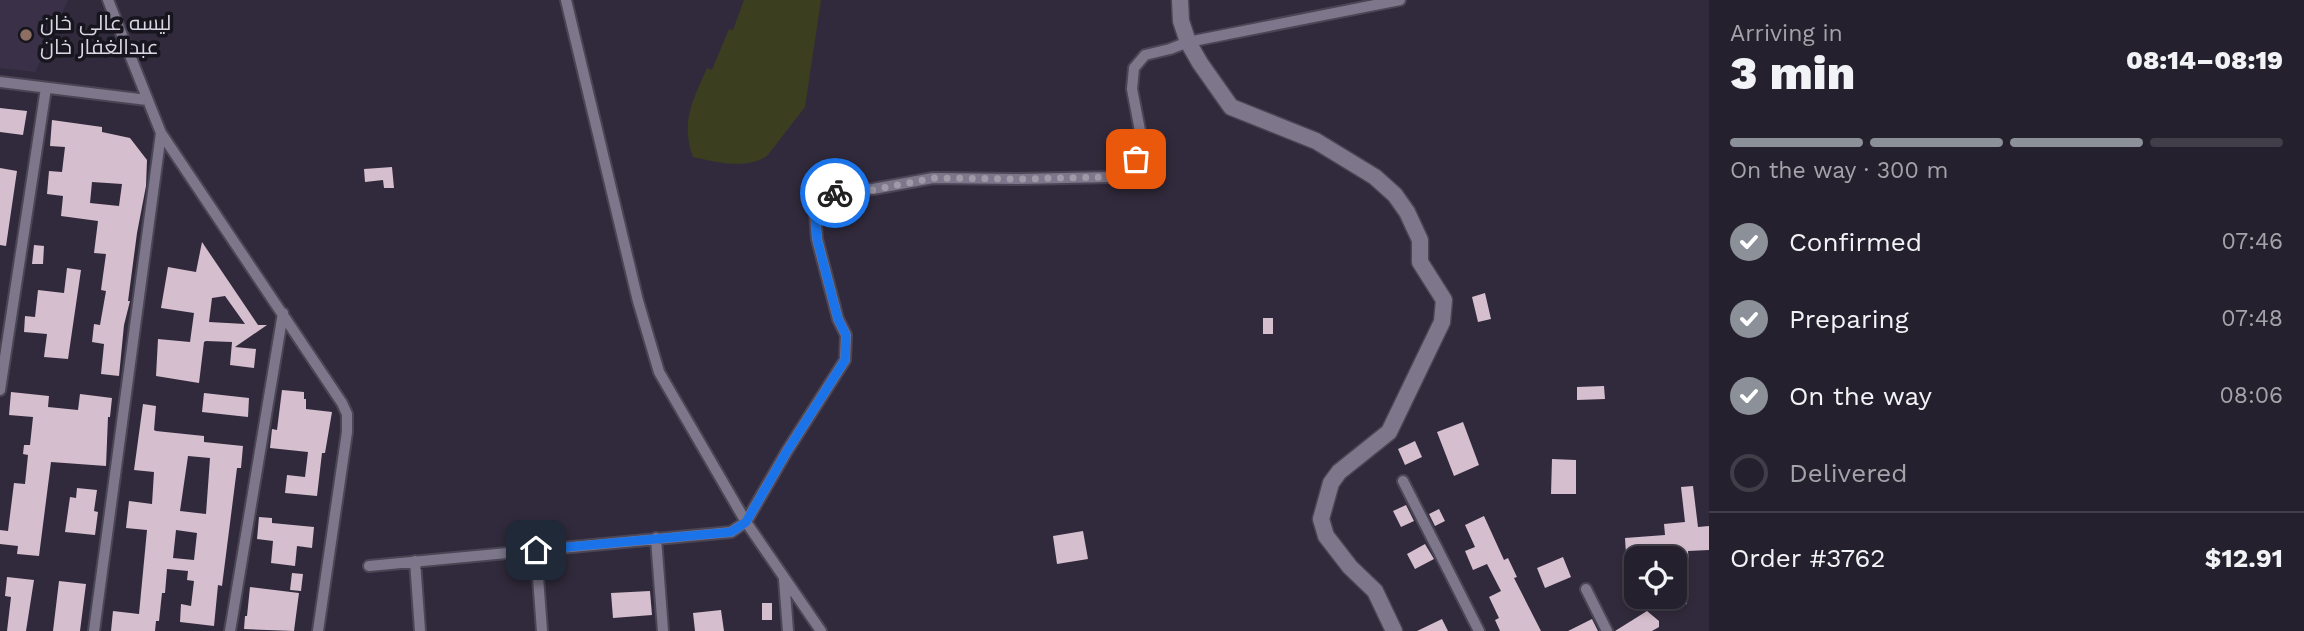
<!DOCTYPE html>
<meta charset="utf-8">
<style>
:root{--surface:#25202d;--page:#312d39;--text:#f1f3f6;--muted:#a3a3aa;--line:#423e49;--accent:#8c9099}
body{margin:0;font-family:"Work Sans",Cairo,sans-serif;background:var(--page);color:var(--text);height:100vh;display:flex;flex-direction:column;font-size:26px;white-space:nowrap}
*{box-sizing:border-box;margin:0}
p{font-size:23px;color:var(--muted)}
.icon{flex:none;width:38px;height:38px;fill:none;stroke:currentColor;stroke-width:2;stroke-linecap:round;stroke-linejoin:round}
.map{position:relative;flex:1;overflow:hidden}
.sheet{display:flex;flex-direction:column;background:var(--surface);width:595px}
.sheet>*{flex:none}
.tools{position:absolute;left:1624px;top:546px;display:grid;gap:14px}
.tools a{display:grid;place-items:center;width:63px;height:63px;border-radius:14px;background:var(--surface);box-shadow:0 4px 10px #0003,0 0 0 2px var(--line);font-size:35px}
.pin{position:absolute;display:grid;place-items:center;width:60px;height:60px;color:#fff;margin:-30px;border-radius:14px;box-shadow:0 4px 10px #0006}
.courier{position:absolute;display:grid;place-items:center;width:70px;height:70px;margin:-35px;border:5px solid #1a73e8;border-radius:50%;background:#fff;color:#222;box-shadow:0 2px 9px #0007}
.summary em{font-style:normal;font-weight:800}
.summary div{display:flex;flex-direction:column-reverse}
.summary{display:flex;align-items:center;justify-content:space-between;height:119px;padding:0 21px}
h1{font-size:46px;font-weight:800;line-height:52px}
.bar{display:grid;grid-template-columns:repeat(4,1fr);gap:10px 7px;align-content:center;height:84px;padding:0 21px}
.bar i{height:9px;border-radius:5px;background:var(--line)}
.bar .active{background:var(--accent)}
.bar p{grid-column:span 4}
.line{display:flex;align-items:center;gap:18px;padding:0 21px;border-top:2px solid var(--line)}
.line div{flex:1}
ol{padding:0 21px;list-style:none}
li{display:flex;align-items:center;gap:21px;height:77px}
li p{margin-inline-start:auto}
li .icon{padding:7px;border-radius:50%;background:var(--accent);color:#fff;stroke-width:4}
li:last-child{color:var(--muted)}
li i{width:38px;height:38px;border:4px solid var(--line);border-radius:50%}
main{display:flex;flex:1;min-height:0}
.map>svg:first-child{display:block}
.built{fill:#3a3149}
.green{fill:#3c3e20}
.building{fill:#d5becd;fill-rule:evenodd}
.lines{fill:none;stroke-linecap:round;stroke-linejoin:round}
.street-casing{stroke:#4b4655;stroke-width:14}
.secondary-casing{stroke:#4b4655;stroke-width:19}
.street{stroke:#7e778c;stroke-width:10}
.secondary{stroke:#7e778c;stroke-width:16}
.done{stroke:#9f9aa8;stroke-width:7;stroke-dasharray:0 12.6}
.route{stroke:#1a73e8;stroke-width:9}
.education-dot{fill:#8d6e63;stroke:#17151d;stroke-width:2.5}
.labels{text-anchor:middle;stroke-width:7;stroke-linejoin:round;paint-order:stroke}
.poi-label{font-size:21px;fill:#dad6e2;stroke:#17151d;text-anchor:start}
</style>
<main>
<div class="map">
<svg width="1709" height="631" viewBox="0 0 1709 631">
<rect width="100%" height="100%" fill="#312a3c"/>
<!-- built -->
<path class="built" d="M0 0H68L35 72 0 68Z"/>
<!-- green -->
<path class="green" d="M744 0H821L805 107 767 156C745 170 717 162 693 157 680 121 693 101 707 68L712 70 729 29 733 30Z"/>
<!-- building -->
<path class="building" d="M0 108 27 111 23 135 0 132Z
M52 120 102 127V132L130 138 147 160 146 186 137 233 128 301H130L124 325 119 376 101 374 104 344 92 342 94 324 100 325 106 291 101 290 106 254 94 253 98 221 61 216 63 196 47 194 49 171 62 172 65 147 50 146ZM92 182 122 184 119 206 90 203Z
M392 167 394 188H384L383 180 365 182 364 169Z
M0 168 17 171 6 246 0 245Z
M202 242 258 325H267L235 347 256 349 254 368 230 365 232 342 206 341 204 342 199 383 156 376 158 339 190 342 194 313 161 308 168 267 196 272ZM225 296 245 324 209 322 212 298Z
M34 245 44 246 43 264H32Z
M67 268 81 270 68 359 44 357 47 334 24 332 25 316 35 317 38 290 64 293Z
M1485 293 1491 319 1478 322 1472 297Z
M1263 318H1273V334H1263Z
M1604 386 1605 399 1577 400V387Z
M282 390 304 392V399H306V409L332 412 325 453H322L317 496 285 493 287 475 305 477 308 452 270 448 272 429 277 430Z
M11 392 49 396 48 407 78 410 80 394 112 398 110 417H108L106 466 51 462 39 556 17 554 18 546 0 544V530L8 531 14 483 25 484 28 455 23 454 24 445H30L33 417 9 415Z
M204 393 249 398 248 417 202 412Z
M143 404 156 406 154 430 156 431 204 436V442L243 446 241 468H237L222 586 218 585 214 626 180 622 181 604 191 606 194 581 187 580 188 571 167 569 165 593H162L159 621H156L155 631H111L113 611 139 614 147 530 126 528 129 501 152 504 154 472 134 470ZM188 456 210 458 206 514 180 511ZM176 530 197 533 194 560 173 558Z
M1463 422 1479 465 1454 476 1437 432Z
M1415 441 1422 457 1405 465 1398 449Z
M1552 459 1576 460V494H1551Z
M1693 486 1698 527 1709 526V550L1688 551 1689 564H1685L1687 604 1675 605V558H1636V586H1628L1625 538 1665 535 1664 524 1685 522 1681 487Z
M77 488 97 490 94 511 98 512 95 535 65 532 70 497 76 498Z
M1406 505 1414 521 1401 527 1393 511Z
M1439 509 1445 521 1435 526 1429 514Z
M1484 516 1504 560 1508 558 1517 577 1514 578 1541 631H1500L1495 620 1499 618 1489 597 1501 591 1487 564 1473 570 1465 551 1475 547 1465 525Z
M259 517 272 518V523L314 527 312 548 297 546 295 566 271 563 273 541 257 539Z
M1083 531 1088 559 1057 564 1053 536Z
M1425 544 1434 559 1415 569 1407 554Z
M1563 557 1571 577 1545 588 1537 568Z
M292 573 303 574 301 591 290 590Z
M7 577 34 580 26 631H7L11 597 5 596Z
M59 581 86 584 80 631H53Z
M250 587 299 593 294 631 244 629 245 616H247Z
M650 591 652 615 613 618 611 593Z
M762 603H772V620H762Z
M721 610 724 631H695L693 613Z
M1647 611 1659 621V627L1652 631H1615Z
M1442 619 1448 631H1417Z
M1592 619 1598 631H1568Z"/>
<g class="lines">
<!-- street casing -->
<g class="street-casing">
<path id="street" d="M108 0 161 133 342 403 347 414V432L318 631
M566 0 638 301 659 372 746 522 821 631
M0 82 147 100
M0 390 46 88
M1403 481 1479 631
M656 538 663 631
M536 550 542 631
M415 561 420 631
M369 566 731 532 746 522 787 451 845 360 846 335 838 319 817 239 815 214 822 198 838 192 873 189 933 178 1019 179 1111 177 1136 159 1142 141 1132 89 1134 68 1145 55 1170 49 1188 42 1400 0
M784 579 788 631
M1586 589 1607 631
M94 631 161 133
M230 631 283 313"/>
</g>
<!-- secondary casing -->
<g class="secondary-casing">
<path id="secondary" d="M1180 0 1181 21 1188 42 1200 63 1231 107 1316 141 1375 177 1395 195 1407 212 1420 240V262L1444 300 1442 322 1389 432 1339 472 1331 483 1321 519 1326 536 1350 567 1375 591 1394 631"/>
</g>
<!-- street -->
<use href="#street" class="street"/>
<!-- secondary -->
<use href="#secondary" class="secondary"/>
</g>
<g class="lines">
<!-- done -->
<path class="done" d="M835 193 873 190 933 178 1019 179 1111 177 1136 159"/>
<!-- route -->
<path class="route" d="M536 550 731 532 746 522 787 451 845 360 846 335 838 319 817 239 815 214 822 198 835 193"/>
</g>
<!-- markers -->
<circle class="education-dot" cx="26" cy="35" r="7"/>
<g class="labels">
<!-- poi labels -->
<g class="poi-label">
<text x="40" y="30">لیسه عالی خان<tspan x="40" dy="24">عبدالغفار خان</tspan></text>
</g>
</g>
</svg>
<div class="tools">
<a><svg class="icon" aria-label="locate" viewBox="0 0 24 24"><circle cx="12" cy="12" r="6"/><path d="M12 2v4M12 18v4M2 12h4M18 12h4"/></svg></a>
</div>
<div class="pin" style="left:1136px;top:159px;background:#ea580c"><svg class="icon" aria-label="bag" viewBox="0 0 24 24"><path d="M5 8h14l-1 12H6zM9 8a3 3 0 0 1 6 0"/></svg></div>
<div class="pin" style="left:536px;top:550px;background:#1f2937"><svg class="icon" aria-label="home" viewBox="0 0 24 24"><path d="M3 11l9-7 9 7M6 9v11h12V9"/></svg></div>
<div class="courier" style="left:835px;top:193px"><svg class="icon" aria-label="bike" viewBox="0 0 24 24"><circle cx="6" cy="16" r="4"/><circle cx="18" cy="16" r="4"/><path d="M6 16l4-8h5l3 8M10 8l3 8H6M13 5h3"/></svg></div>
</div>
<section class="sheet">
<div class="summary"><div><h1>3 min</h1><p>Arriving in</p></div><em>08:14–08:19</em></div>
<div class="bar"><i class="active"></i><i class="active"></i><i class="active"></i><i></i><p>On the way · 300 m</p></div>
<ol>
<li><svg class="icon" aria-label="check" viewBox="0 0 24 24"><path d="M5 12l5 5 9-10"/></svg>Confirmed<p>07:46</p></li>
<li><svg class="icon" aria-label="check" viewBox="0 0 24 24"><path d="M5 12l5 5 9-10"/></svg>Preparing<p>07:48</p></li>
<li><svg class="icon" aria-label="check" viewBox="0 0 24 24"><path d="M5 12l5 5 9-10"/></svg>On the way<p>08:06</p></li>
<li><i></i>Delivered</li>
</ol>
<div class="line" style="height:91px"><div>Order #3762</div><b>$12.91</b></div>
</section>
</main>
